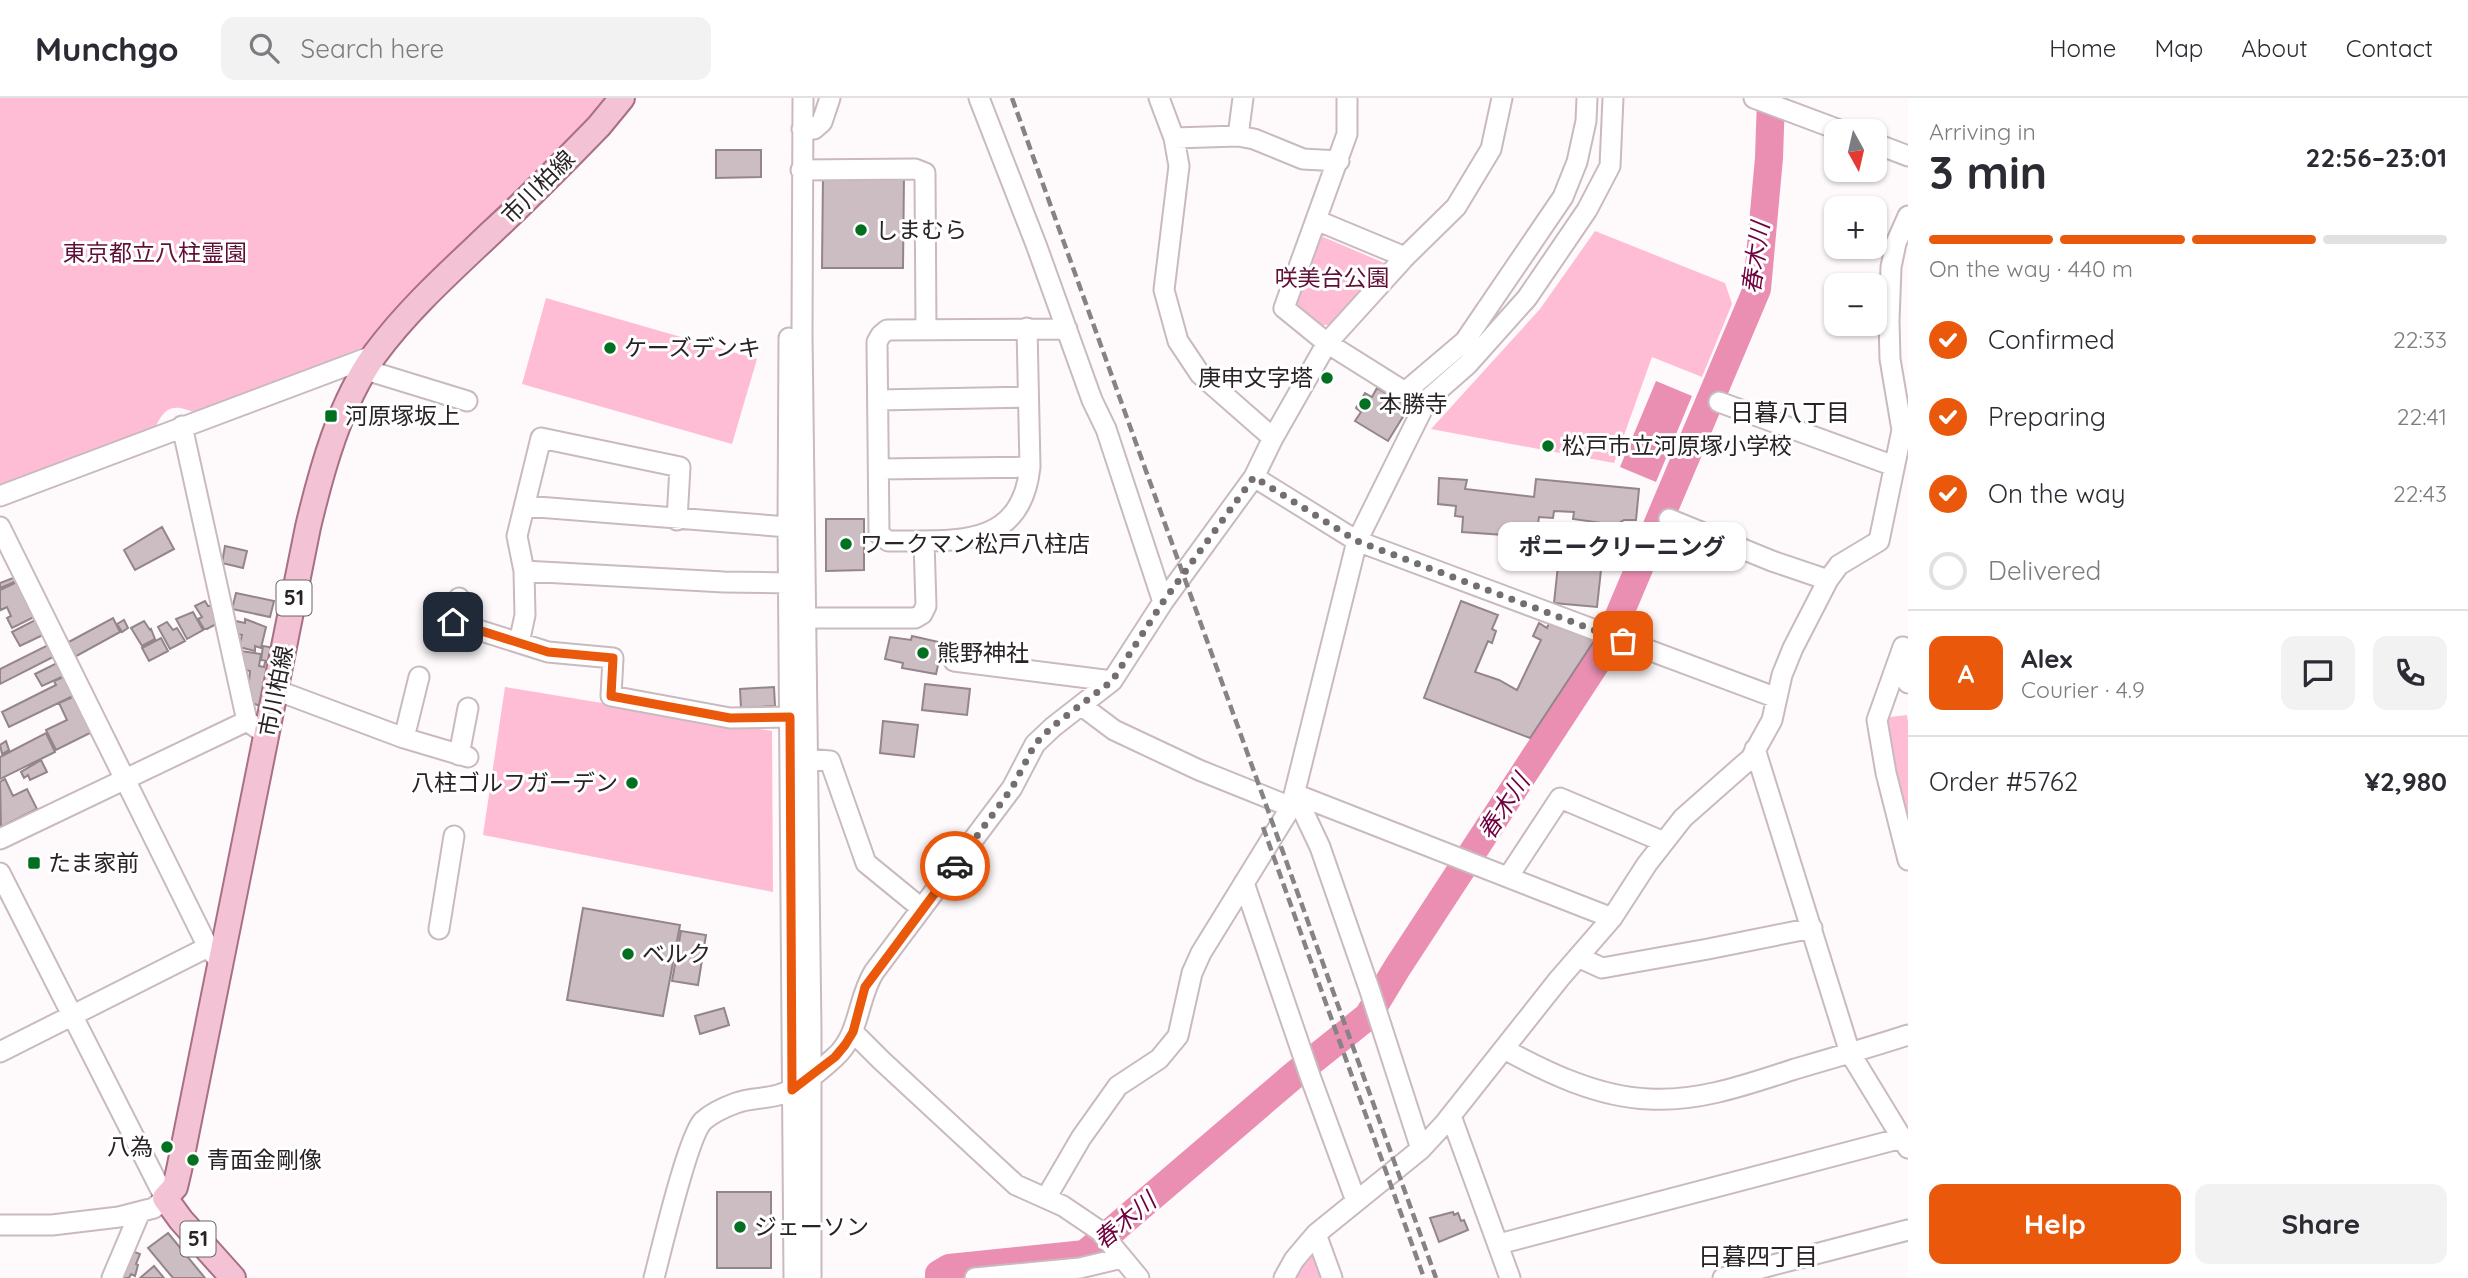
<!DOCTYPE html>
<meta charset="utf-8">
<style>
:root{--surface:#fff;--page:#f2f2f3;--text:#2b2b33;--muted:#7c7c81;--line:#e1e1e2;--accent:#ea580c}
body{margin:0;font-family:Quicksand,"Noto Sans JP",sans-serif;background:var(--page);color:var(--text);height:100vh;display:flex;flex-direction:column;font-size:26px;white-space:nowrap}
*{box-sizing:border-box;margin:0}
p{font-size:23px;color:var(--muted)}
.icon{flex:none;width:38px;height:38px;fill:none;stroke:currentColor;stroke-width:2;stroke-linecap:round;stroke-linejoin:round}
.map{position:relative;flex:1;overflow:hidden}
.sheet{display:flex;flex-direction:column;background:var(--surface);width:560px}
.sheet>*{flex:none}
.needle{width:46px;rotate:172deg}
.controls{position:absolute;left:1824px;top:21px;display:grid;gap:14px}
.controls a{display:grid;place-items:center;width:63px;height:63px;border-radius:14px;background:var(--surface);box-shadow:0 2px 5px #0004;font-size:35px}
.pin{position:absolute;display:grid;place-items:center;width:60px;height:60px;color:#fff;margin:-30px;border-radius:14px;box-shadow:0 4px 10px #0006}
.courier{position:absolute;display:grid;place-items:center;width:70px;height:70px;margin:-35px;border:5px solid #ea580c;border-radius:50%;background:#fff;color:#222;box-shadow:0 2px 9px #0007}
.bubble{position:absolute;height:49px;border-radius:14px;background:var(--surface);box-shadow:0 2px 5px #0004;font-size:23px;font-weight:700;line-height:49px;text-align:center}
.overview em{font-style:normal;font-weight:700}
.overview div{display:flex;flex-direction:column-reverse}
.overview{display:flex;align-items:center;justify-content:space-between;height:119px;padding:0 21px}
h1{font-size:46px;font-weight:700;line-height:52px}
.bar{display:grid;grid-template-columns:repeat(4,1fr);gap:10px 7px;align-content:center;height:84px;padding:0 21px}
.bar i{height:9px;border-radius:5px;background:var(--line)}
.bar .current{background:var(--accent)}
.bar p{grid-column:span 4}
.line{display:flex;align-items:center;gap:18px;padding:0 21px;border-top:2px solid var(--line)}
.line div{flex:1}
.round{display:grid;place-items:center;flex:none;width:74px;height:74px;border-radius:14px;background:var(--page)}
ol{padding:0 21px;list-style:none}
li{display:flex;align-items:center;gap:21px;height:77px}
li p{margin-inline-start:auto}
li .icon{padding:7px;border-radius:50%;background:var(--accent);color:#fff;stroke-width:4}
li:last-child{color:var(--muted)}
li i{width:38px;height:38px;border:4px solid var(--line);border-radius:50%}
.cta{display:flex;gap:14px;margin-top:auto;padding:14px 21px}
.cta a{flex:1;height:80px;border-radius:14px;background:var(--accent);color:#fff;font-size:28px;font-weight:700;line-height:80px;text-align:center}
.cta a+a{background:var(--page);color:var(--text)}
header{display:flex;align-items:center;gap:42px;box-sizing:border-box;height:98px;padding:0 35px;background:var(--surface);border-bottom:2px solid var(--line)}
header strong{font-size:33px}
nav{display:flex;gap:38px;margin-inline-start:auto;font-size:24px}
.search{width:490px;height:63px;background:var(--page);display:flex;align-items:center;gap:18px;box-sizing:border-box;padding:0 24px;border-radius:14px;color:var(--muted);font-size:26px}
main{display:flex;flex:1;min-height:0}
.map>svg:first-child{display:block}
.green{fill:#febdd4}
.water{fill:#ea8fb2}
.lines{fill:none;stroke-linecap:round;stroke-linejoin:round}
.stream{stroke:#ea8fb2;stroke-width:4.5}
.river{stroke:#ea8fb2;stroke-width:28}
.building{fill:#ccbdc2;stroke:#94858a;stroke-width:2}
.minor-casing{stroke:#c9babf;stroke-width:23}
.major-casing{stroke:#a87085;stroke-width:28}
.minor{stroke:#fff;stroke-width:19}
.major{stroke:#f4c2d5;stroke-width:24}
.rail{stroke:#878283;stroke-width:4.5;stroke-dasharray:10 5;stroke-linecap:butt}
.done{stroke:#746e70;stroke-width:7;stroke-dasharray:0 12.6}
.route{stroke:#ea580c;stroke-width:9}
.poi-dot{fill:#037021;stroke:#fff;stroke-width:2.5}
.labels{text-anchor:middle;stroke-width:6;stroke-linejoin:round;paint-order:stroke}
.shield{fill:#fff;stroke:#696566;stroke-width:2}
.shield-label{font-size:21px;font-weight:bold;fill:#292325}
.street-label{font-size:23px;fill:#292325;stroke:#fff}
.poi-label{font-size:23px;fill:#292325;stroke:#fff;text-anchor:start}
.park-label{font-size:23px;fill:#600f37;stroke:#fff}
.water-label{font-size:24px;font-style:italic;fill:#71003f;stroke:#fff}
.neighbourhood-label{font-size:24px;fill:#292325;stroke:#fff}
</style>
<header>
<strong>Munchgo</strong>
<div class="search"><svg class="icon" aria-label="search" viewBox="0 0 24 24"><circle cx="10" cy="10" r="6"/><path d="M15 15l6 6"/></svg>Search here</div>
<nav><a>Home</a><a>Map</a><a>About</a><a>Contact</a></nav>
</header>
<main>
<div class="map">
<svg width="1908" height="1180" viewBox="0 0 1908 1180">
<rect width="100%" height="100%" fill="#fefafb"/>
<!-- green -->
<path class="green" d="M0 0H607L593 18 447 161 368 247 198 316C174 305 164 307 154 333L0 393Z
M1595 133 1725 185 1732 206 1702 279 1652 259 1614 365 1431 331 1540 211Z
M1314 135 1389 167 1330 227H1320L1291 209Z
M546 200 757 261 732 346 522 286Z
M505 589 772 633 773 794 483 737Z
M1907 617 1908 624V729L1882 620Z
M1311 1154 1321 1180H1295Z"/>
<!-- water -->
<path class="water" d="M1656 283 1692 298 1656 384 1620 369Z"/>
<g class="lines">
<!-- stream -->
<path class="stream" d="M934 1180 939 1176"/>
<!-- river -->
<path class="river" d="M939 1180V1176L949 1170 1085 1156 1293 978 1368 918 1397 870 1604 553 1757 191 1769 60 1771 0"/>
</g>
<!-- building -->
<path class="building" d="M716 52H761V79L716 80Z
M823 77H904L903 170H822Z
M1377 290 1409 309 1388 343 1355 323 1361 314 1356 310 1365 295 1372 299Z
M1439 380 1467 382 1465 391 1534 399 1536 381 1639 391 1636 422H1624L1616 427 1573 421 1574 414 1554 413 1553 420 1539 419 1534 454 1503 450 1504 437 1462 434 1463 419 1455 418 1456 408 1438 406Z
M826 421H864V472L826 473Z
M162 429 174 451 135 472 124 452Z
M1562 430 1605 435 1597 509 1554 505Z
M225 448 247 453 243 470 222 465Z
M18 478 19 482 0 490V485Z
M19 483 36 518 12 530 7 520 11 518 7 509 1 512 0 509V492Z
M236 495 274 503 270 519 232 511Z
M205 503 208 508H214V518L218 525 207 531H204L198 521 202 519 195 508Z
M1461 503 1498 517 1492 531 1496 533 1492 545 1488 543 1475 574 1499 582 1517 592 1541 542 1533 538 1539 525 1547 530 1550 523 1594 543 1530 640 1424 600Z
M193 514 203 532 187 541 176 521Z
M113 520 120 534 73 560 65 546Z
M37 521 45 536 20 548 12 534Z
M245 521 266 529 261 550 255 548V553L239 549 242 537 234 535 236 523 245 525Z
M124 522 128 530 122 534 117 526Z
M144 523 150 532 151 531 155 541 142 548 131 530Z
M167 524 173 532 177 530 185 543 170 551 158 529Z
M912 538 943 545 936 576 902 570 903 565 885 561 890 539 911 542Z
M161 540 168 553 149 563 142 550Z
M50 546 55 558 0 586V571Z
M263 548 275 550 273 564 261 562Z
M241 553 261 556 259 568 264 569 265 564 274 565 260 608 247 603 250 573 241 571Z
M57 565 64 578 42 588 35 576Z
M66 578 75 597 9 629 2 614 56 587 54 583Z
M925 586 970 591 967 617 922 612Z
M774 589 775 608 741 610 740 591Z
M75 598 92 634 56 652 46 632 67 622 59 605Z
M883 623 918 627 914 659 880 655Z
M46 635 55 654 0 681V659Z
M6 643 9 652 2 656 0 647Z
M41 662 47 674 30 682 28 677 24 680 21 674Z
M5 681 13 698 27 691 37 711 1 729 0 684Z
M583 810 680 827 663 918 567 902Z
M681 833 706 837 698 887 672 883Z
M724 910 729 927 700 936 695 918Z
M717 1094H771V1170H717Z
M1453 1114 1454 1117 1458 1115 1461 1123 1464 1122 1468 1132 1439 1144 1430 1120Z
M168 1135 205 1180H173L148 1150Z
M132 1153 140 1156 136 1166 138 1167 135 1178 131 1176 129 1180H122Z
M154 1168 164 1180H140Z"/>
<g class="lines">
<!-- minor casing -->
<g class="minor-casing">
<path id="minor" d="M803 0 802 237 811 933V1180
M979 0 1037 149 1092 302 1106 331 1163 504
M1159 0 1174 40 1179 68 1164 192 1178 243 1200 276 1273 340
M1347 0V36L1284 210 1327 245 1405 294 1465 243 1563 99 1577 64 1586 23 1587 0
M1754 0 1842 33
M802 31H814L822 24 830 0
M1238 38 1243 0
M1174 40 1238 38 1254 41 1303 61 1339 63
M1874 45 1908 58
M801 72 915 71 925 75 926 232
M1316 122 1405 159
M1027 230 1030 369C1021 453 952 442 888 443L879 436 877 244 881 237 887 232 1067 231
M789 240 788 429 794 1180
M366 272 467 303
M878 302 1028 299
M1719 304 1894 368
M182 328 247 623
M879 371 1030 369
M1254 379 1357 443 1777 600
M0 398 375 257
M525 408 788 429
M1669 421 1772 463 1828 482
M677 422 680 369 541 340 517 438 524 473 724 484 789 485
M0 429 208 849 221 865
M459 500 453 524 548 554 613 560 611 598 730 620 790 619
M807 520H915L922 516 926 508 924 443
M519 545 525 517 524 473
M954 563 1112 583
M1908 585 1903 549 1877 622 1886 675 1908 762
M276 592 404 640 468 659
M1082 608 1114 632 1199 672 1291 709
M404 640 419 579
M1755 651 1850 955 1908 1050
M459 657 468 610
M808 661 830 663 866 765 921 810
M1295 696 1320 749 1370 893 1421 1051
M1295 696 1612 820
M0 741 247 623 257 630
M0 775 165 1100 154 1110 119 1119 52 1127H0
M1508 779 1560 700 1664 744
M1244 785 1310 978 1356 1103
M439 831 454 738
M1578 859 1602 870 1708 851 1812 830
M853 934 881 962 1016 1087 1063 1108 1100 1133 1139 1180
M1504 951C1548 975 1598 999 1649 1001 1700 1004 1748 986 1795 971 1833 960 1871 949 1908 937
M0 954 208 849
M1451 1018 1510 1180
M1046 1100 1081 1040 1118 988 1159 961 1178 938 1192 875 1201 855 1291 709 1357 443 1427 302 1468 266 1527 200 1587 112 1610 68 1613 0
M1316 1136 1332 1180
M1499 1146 1902 1040
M112 1180 140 1114
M654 1180C661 1153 688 1038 703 1023 712 1015 725 1009 736 1005 749 1000 764 1001 778 997 798 991 819 974 835 959 860 937 857 901 874 874L1012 690 1035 646 1053 629 1112 583 1163 504 1254 379 1273 340 1327 245 1405 159 1456 109 1491 51 1502 0
M975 1180 1080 1170 1122 1160
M1284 1180 1294 1162 1316 1136 1421 1051 1445 1025 1559 881 1612 820 1647 766 1683 720 1751 660 1772 622 1782 577 1793 550 1828 482 1839 467 1879 443 1902 332 1890 261 1889 223 1891 169 1896 145 1908 118
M1723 1180 1908 1132"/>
</g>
<!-- major casing -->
<g class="major-casing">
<path id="major" d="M233 1180 181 1122 165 1100 175 1089 179 1072 308 429C322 370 340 305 375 256 409 210 452 172 493 133 530 99 564 64 599 28L622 0"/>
</g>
<!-- minor -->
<use href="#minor" class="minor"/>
<!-- major -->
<use href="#major" class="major"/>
<!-- rail -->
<path class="rail" d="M1012 0 1436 1180
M1263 729 1424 1180"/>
</g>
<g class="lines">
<!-- done -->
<path class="done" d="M955 768 1012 690 1035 646 1053 628 1112 583 1163 504 1254 379 1357 443 1623 543"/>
<!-- route -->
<path class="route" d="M453 524 548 554 613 560 611 598 730 620 790 619 792 992 835 959 845 947 853 934 865 889 955 768"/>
</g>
<!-- markers -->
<g class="poi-dot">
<circle cx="861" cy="132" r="7"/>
<circle cx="610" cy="250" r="7"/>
<circle cx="1327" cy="280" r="7"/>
<circle cx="1365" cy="306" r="7"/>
<rect x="324" y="311" width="14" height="14" rx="3.5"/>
<circle cx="1548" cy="348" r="7"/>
<circle cx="846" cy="446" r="7"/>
<circle cx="923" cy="555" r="7"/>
<circle cx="632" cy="685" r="7"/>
<rect x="27" y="758" width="14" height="14" rx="3.5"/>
<circle cx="628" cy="856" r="7"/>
<circle cx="167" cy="1049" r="7"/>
<circle cx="193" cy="1062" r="7"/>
<circle cx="740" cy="1129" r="7"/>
</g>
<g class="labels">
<!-- shield labels -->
<g class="shield">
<rect x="276.5" y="482.5" width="35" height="35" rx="5"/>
<rect x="180.5" y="1123.5" width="35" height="35" rx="5"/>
</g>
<g class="shield-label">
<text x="294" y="507">51</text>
<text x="198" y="1148">51</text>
</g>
<!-- street labels -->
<g class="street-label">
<text transform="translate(538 89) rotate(-45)" y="8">市川柏線</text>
<text transform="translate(276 593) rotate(-79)" y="8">市川柏線</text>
</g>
<!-- poi labels -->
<g class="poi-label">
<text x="875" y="140">しまむら</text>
<text x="624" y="258">ケーズデンキ</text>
<text x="1313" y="288" text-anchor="end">庚申文字塔</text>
<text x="1379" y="314">本勝寺</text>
<text x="345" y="326">河原塚坂上</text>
<text x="1562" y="356">松戸市立河原塚小学校</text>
<text x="860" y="454">ワークマン松戸八柱店</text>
<text x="937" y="563">熊野神社</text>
<text x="618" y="693" text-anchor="end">八柱ゴルフガーデン</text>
<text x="48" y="773">たま家前</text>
<text x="642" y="864">ベルク</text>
<text x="153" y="1057" text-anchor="end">八為</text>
<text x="207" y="1070">青面金剛像</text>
<text x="754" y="1137">ジェーソン</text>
</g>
<!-- park labels -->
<g class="park-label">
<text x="155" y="163">東京都立八柱霊園</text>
<text x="1332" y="188">咲美台公園</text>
</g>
<!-- water labels -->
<g class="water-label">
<text transform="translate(1756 160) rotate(-82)" y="8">春木川</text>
<text transform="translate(1504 709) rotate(-57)" y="8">春木川</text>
<text transform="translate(1125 1123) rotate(-40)" y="8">春木川</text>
</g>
<!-- neighbourhood labels -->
<g class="neighbourhood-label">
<text x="1790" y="323">日暮八丁目</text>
<text x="1758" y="1167">日暮四丁目</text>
</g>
</g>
</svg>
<div class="controls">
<a><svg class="needle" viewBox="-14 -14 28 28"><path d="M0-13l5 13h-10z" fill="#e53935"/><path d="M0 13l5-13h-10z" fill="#7c7c81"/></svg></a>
<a>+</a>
<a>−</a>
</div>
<div class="pin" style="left:1623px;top:543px;background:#ea580c"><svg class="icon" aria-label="bag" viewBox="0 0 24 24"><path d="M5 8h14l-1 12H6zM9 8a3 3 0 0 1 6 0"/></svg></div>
<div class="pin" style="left:453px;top:524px;background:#1f2937"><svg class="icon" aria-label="home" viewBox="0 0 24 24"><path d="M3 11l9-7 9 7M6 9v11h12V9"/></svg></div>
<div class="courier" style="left:955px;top:768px"><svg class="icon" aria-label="car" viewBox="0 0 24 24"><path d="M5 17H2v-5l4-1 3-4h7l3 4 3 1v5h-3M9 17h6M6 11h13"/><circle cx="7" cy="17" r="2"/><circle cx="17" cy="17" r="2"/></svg></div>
<div class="bubble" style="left:1498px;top:424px;width:248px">ポニークリーニング</div>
</div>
<section class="sheet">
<div class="overview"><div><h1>3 min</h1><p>Arriving in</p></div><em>22:56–23:01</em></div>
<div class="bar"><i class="current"></i><i class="current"></i><i class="current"></i><i></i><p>On the way · 440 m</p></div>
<ol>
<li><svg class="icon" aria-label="check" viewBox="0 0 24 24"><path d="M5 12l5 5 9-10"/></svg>Confirmed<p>22:33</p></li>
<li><svg class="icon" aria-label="check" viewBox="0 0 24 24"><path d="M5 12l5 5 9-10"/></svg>Preparing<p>22:41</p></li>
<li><svg class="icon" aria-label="check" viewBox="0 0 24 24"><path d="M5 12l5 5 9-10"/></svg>On the way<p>22:43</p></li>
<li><i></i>Delivered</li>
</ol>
<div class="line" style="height:126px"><b class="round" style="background:var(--accent);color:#fff">A</b><div><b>Alex</b><p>Courier · 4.9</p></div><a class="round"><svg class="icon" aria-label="chat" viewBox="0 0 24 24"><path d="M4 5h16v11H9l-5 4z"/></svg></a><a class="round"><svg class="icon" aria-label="phone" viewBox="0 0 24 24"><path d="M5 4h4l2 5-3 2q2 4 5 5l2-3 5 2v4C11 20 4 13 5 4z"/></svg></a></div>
<div class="line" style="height:91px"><div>Order #5762</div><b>¥2,980</b></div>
<div class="cta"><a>Help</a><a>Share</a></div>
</section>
</main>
